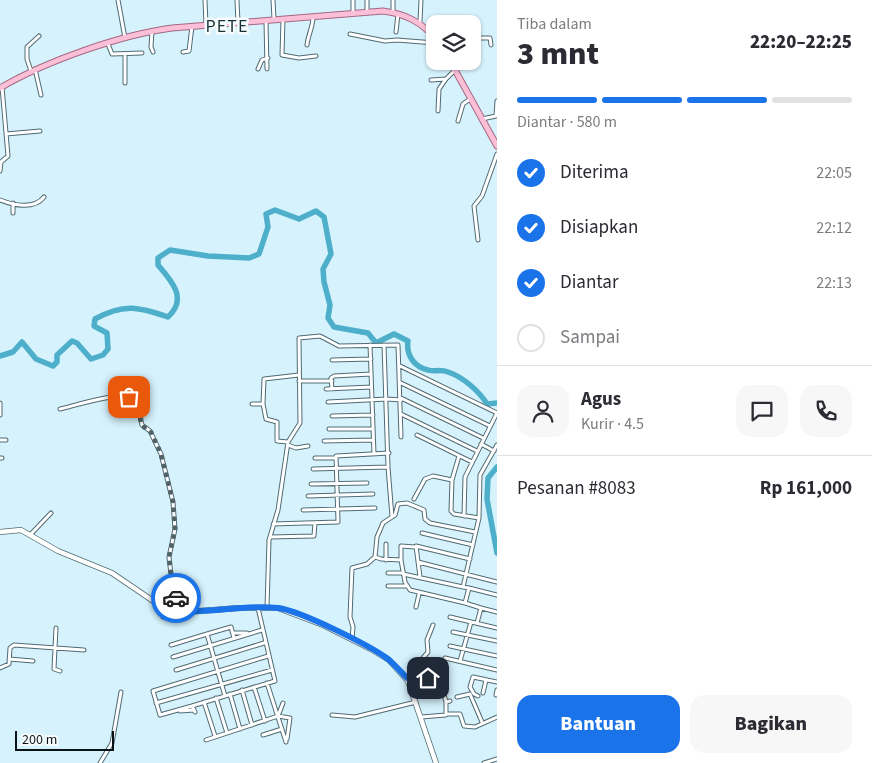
<!DOCTYPE html>
<html lang="id">
<meta charset="utf-8">
<style>
:root{--surface:#fff;--page:#f7f7f7;--text:#2b2b33;--muted:#7c7c81;--line:#e1e1e2;--accent:#1a73e8}
body{margin:0;font-family:"Source Sans 3",sans-serif;background:var(--page);color:var(--text);height:100vh;display:flex;flex-direction:column;font-size:19px;white-space:nowrap}
*{box-sizing:border-box;margin:0}
p{font-size:16px;color:var(--muted)}
.icon{flex:none;width:28px;height:28px;fill:none;stroke:currentColor;stroke-width:2;stroke-linecap:round;stroke-linejoin:round}
.map{position:relative;flex:1;overflow:hidden}
.drawer{display:flex;flex-direction:column;background:var(--surface);width:375px}
.drawer>*{flex:none}
.controls{position:absolute;left:426px;top:15px;display:grid;gap:10px}
.controls a{display:grid;place-items:center;width:55px;height:55px;border-radius:10px;background:var(--surface);box-shadow:0 1px 4px #0004;font-size:25px}
.scale{position:absolute;left:15px;bottom:12px;width:99px;box-sizing:border-box;padding-left:5px;border:2px solid #0a1417;border-top:0;font-size:14px;line-height:18px;white-space:nowrap;color:#0a1417;-webkit-text-stroke:4px #f6fcfe;paint-order:stroke}
.pin{position:absolute;display:grid;place-items:center;width:42px;height:42px;color:#fff;margin:-21px;border-radius:10px;box-shadow:0 2px 8px #0006}
.courier{position:absolute;display:grid;place-items:center;width:50px;height:50px;margin:-25px;border:4px solid #1a73e8;border-radius:50%;background:#fff;color:#222;box-shadow:0 1px 6px #0007}
.overview em{font-style:normal;font-weight:800}
.overview div{display:flex;flex-direction:column-reverse}
.overview{display:flex;align-items:center;justify-content:space-between;height:85px;padding:0 20px}
h1{font-size:32px;font-weight:800;line-height:38px}
.bar{display:grid;grid-template-columns:repeat(4,1fr);gap:8px 5px;align-content:center;height:60px;padding:0 20px}
.bar i{height:6px;border-radius:4px;background:var(--line)}
.bar .selected{background:var(--accent)}
.bar p{grid-column:span 4}
.line{display:flex;align-items:center;gap:12px;padding:0 20px;border-top:1px solid var(--line)}
.line div{flex:1}
.round{display:grid;place-items:center;flex:none;width:52px;height:52px;border-radius:15px;background:var(--page)}
ol{padding:0 20px;list-style:none}
li{display:flex;align-items:center;gap:15px;height:55px}
li p{margin-inline-start:auto}
li .icon{padding:5px;border-radius:50%;background:var(--accent);color:#fff;stroke-width:4}
li:last-child{color:var(--muted)}
li i{width:28px;height:28px;border:2px solid var(--line);border-radius:50%}
.button{display:flex;gap:10px;margin-top:auto;padding:10px 20px}
.button a{flex:1;height:58px;border-radius:15px;background:var(--accent);color:#fff;font-size:20px;font-weight:800;line-height:58px;text-align:center}
.button a+a{background:var(--page);color:var(--text)}
main{display:flex;flex:1;min-height:0}
.map>svg:first-child{display:block}
.lines{fill:none;stroke-linecap:round;stroke-linejoin:round}
.river{stroke:#4eafcb;stroke-width:5.5}
.street-casing{stroke:#516a72;stroke-width:5}
.secondary-casing{stroke:#516a72;stroke-width:6}
.primary-casing{stroke:#a56782;stroke-width:7}
.street{stroke:#fff;stroke-width:3}
.secondary{stroke:#fff;stroke-width:4.5}
.primary{stroke:#fbbfd7;stroke-width:5}
.done{stroke:#516268;stroke-width:5;stroke-dasharray:0 9}
.route{stroke:#1a73e8;stroke-width:6}
.labels{text-anchor:middle;stroke-width:5;stroke-linejoin:round;paint-order:stroke}
.quarter-label{font-size:18px;letter-spacing:1px;fill:#1a3239;stroke:#f6fcfe}
</style>
<main>
<div class="map">
<svg width="497" height="763" viewBox="0 0 497 763">
<rect width="100%" height="100%" fill="#d6f3fd"/>
<g class="lines">
<!-- river -->
<path class="river" d="M0 356 13 352 22 342 36 359 53 366 57 362V355L72 341 77 343 91 359 103 355 108 349 107 333 94 326 95 319C124 303 139 307 168 317 188 299 172 281 158 265V258L170 250 208 256 249 258 259 254 268 227 266 214 275 210 299 219 316 211 324 217 331 254 323 269 324 282 330 305 328 318 334 327 368 333 376 343 394 334 408 341C406 355 414 367 428 370 434 372 441 369 448 372 463 377 479 391 487 404L497 403
M497 467 488 478 487 499 497 553"/>
<!-- street casing -->
<g class="street-casing">
<path id="street" d="M118 0 125 38
M205 0 206 25
M237 0 238 23
M273 0 274 19
M353 0V13
M367 12V0
M393 13V0
M283 19 282 55 299 58 316 56
M266 21 267 69
M420 22 421 0
M152 31 151 47 153 52
M396 32 398 14
M350 34 385 41 397 40 435 43
M472 38H490L491 45
M108 44 112 54 142 53
M307 45C308 35 313 27 313 17
M183 52 189 51 192 26
M453 66 464 61
M35 69 41 95
M258 69 262 60 268 58
M31 71 27 59V47L39 36
M431 80 446 79 455 70
M125 83V54
M438 111 439 89 446 79
M482 119 496 116 497 101
M458 121 463 104 470 99
M6 134 40 131
M0 171 1 162 8 156 2 87
M0 200C13 205 34 210 44 197
M13 213V203
M478 240 474 206 482 196 497 154
M370 345 374 454
M332 360 371 359
M400 366 497 413
M299 381H332
M401 383 490 426
M326 389 371 387
M332 389 331 378 334 376 371 374
M401 398 483 438
M328 402 387 399 401 400
M0 403V415
M252 404H263L266 419 277 422V441L288 442
M263 404 264 379 299 375
M60 409C74 406 122 390 133 399 140 404 140 418 142 425L150 431 161 454 173 502 175 529 169 557 172 583 176 587 175 611
M401 414 477 451
M332 416 373 415
M329 429H373
M417 435 472 462
M0 440H6
M324 441 373 440
M481 444 494 451
M288 445 296 448 308 446
M459 456 452 480 451 511 454 514 479 518
M0 458H2
M315 458H336
M388 467 392 517
M313 469 388 467 384 345
M311 484 367 483
M308 496 373 494
M414 499 425 479 433 476 452 480
M303 510 375 508
M464 516 465 477 497 413
M273 524 338 522 336 456 389 453
M422 533 473 545
M30 535 51 513
M270 537 314 536 315 523
M386 544V560
M375 557 381 559 401 560 405 582 410 590 465 603
M401 560V546L415 547
M418 562 497 582
M388 573H403
M403 574 463 587
M420 577 416 546 470 559
M388 586H406
M469 588 497 595
M416 607 419 594
M163 608V617
M267 608 269 540 278 510 288 442 300 423 299 338 320 336 339 346 398 345 401 437
M481 608 465 603 469 588 463 587 479 518 480 475 497 445
M450 617 497 628
M477 623 481 608 497 612
M56 628 54 669 60 671
M453 632 497 641
M233 633H247
M207 634 231 627 234 638
M352 639 353 627 350 617 352 568 367 564 375 557 377 537 383 523 395 515 398 504 407 503 424 510 425 519 430 523 475 532
M171 645 207 634 225 696 192 706
M450 646 497 656
M173 657 262 630
M445 658 497 670
M9 659 33 661
M460 661 471 622
M0 668 9 664 10 648 14 645 84 650
M176 670 264 643
M416 676H439L446 702
M407 679 417 675 422 659 428 652 427 640 433 625
M267 683 286 742
M254 687 265 721
M242 690 252 725
M483 693 486 680
M230 694 240 729
M496 695 497 690
M225 696 275 681 258 608
M478 696 474 694 470 687 473 677 497 682
M457 697 470 694 482 722
M216 698 227 733
M204 702 215 736
M156 703 272 670
M283 703 278 716 290 718 287 739
M180 711 194 710
M195 712 192 706 160 715 153 691 268 656
M446 714H460L464 726 475 727 497 717
M332 715 355 717 416 702
M421 717 446 715V702L450 701
M263 735 282 729
M206 740 278 716
M100 763 112 743 121 692
M484 763 497 759"/>
</g>
<!-- secondary casing -->
<g class="secondary-casing">
<path id="secondary" d="M0 532 21 530 58 551 112 573 165 609 186 612 239 608H278L323 625 371 649 389 660 408 681 436 763"/>
</g>
<!-- primary casing -->
<g class="primary-casing">
<path id="primary" d="M450 61 497 146
M0 88C46 61 120 35 172 28L383 11C405 14 420 21 435 38"/>
</g>
<!-- street -->
<use href="#street" class="street"/>
<!-- secondary -->
<use href="#secondary" class="secondary"/>
<!-- primary -->
<use href="#primary" class="primary"/>
</g>
<g class="lines">
<!-- done -->
<path class="done" d="M129 397 136 402 142 426 150 430 161 454 173 502 175 529 169 557 172 583 176 587V598"/>
<!-- route -->
<path class="route" d="M176 598 175 611C209 614 244 604 278 608 301 611 369 645 388 659 395 665 401 672 407 678L416 676 428 678"/>
</g>
<g class="labels">
<!-- quarter labels -->
<g class="quarter-label">
<text x="227" y="32">PETE</text>
</g>
</g>
</svg>
<div class="controls">
<a><svg class="icon" aria-label="layers" viewBox="0 0 24 24"><path d="M12 4l9 5-9 5-9-5zM3 14l9 5 9-5"/></svg></a>
</div>
<div class="scale">200 m</div>
<div class="pin" style="left:129px;top:397px;background:#ea580c"><svg class="icon" aria-label="bag" viewBox="0 0 24 24"><path d="M5 8h14l-1 12H6zM9 8a3 3 0 0 1 6 0"/></svg></div>
<div class="pin" style="left:428px;top:678px;background:#1f2937"><svg class="icon" aria-label="home" viewBox="0 0 24 24"><path d="M3 11l9-7 9 7M6 9v11h12V9"/></svg></div>
<div class="courier" style="left:176px;top:598px"><svg class="icon" aria-label="car" viewBox="0 0 24 24"><path d="M5 17H2v-5l4-1 3-4h7l3 4 3 1v5h-3M9 17h6M6 11h13"/><circle cx="7" cy="17" r="2"/><circle cx="17" cy="17" r="2"/></svg></div>
</div>
<section class="drawer">
<div class="overview"><div><h1>3 mnt</h1><p>Tiba dalam</p></div><em>22:20–22:25</em></div>
<div class="bar"><i class="selected"></i><i class="selected"></i><i class="selected"></i><i></i><p>Diantar · 580 m</p></div>
<ol>
<li><svg class="icon" aria-label="check" viewBox="0 0 24 24"><path d="M5 12l5 5 9-10"/></svg>Diterima<p>22:05</p></li>
<li><svg class="icon" aria-label="check" viewBox="0 0 24 24"><path d="M5 12l5 5 9-10"/></svg>Disiapkan<p>22:12</p></li>
<li><svg class="icon" aria-label="check" viewBox="0 0 24 24"><path d="M5 12l5 5 9-10"/></svg>Diantar<p>22:13</p></li>
<li><i></i>Sampai</li>
</ol>
<div class="line" style="height:90px"><a class="round"><svg class="icon" aria-label="person" viewBox="0 0 24 24"><circle cx="12" cy="8" r="4"/><path d="M4 21q1-7 8-7t8 7"/></svg></a><div><b>Agus</b><p>Kurir · 4.5</p></div><a class="round"><svg class="icon" aria-label="chat" viewBox="0 0 24 24"><path d="M4 5h16v11H9l-5 4z"/></svg></a><a class="round"><svg class="icon" aria-label="phone" viewBox="0 0 24 24"><path d="M5 4h4l2 5-3 2q2 4 5 5l2-3 5 2v4C11 20 4 13 5 4z"/></svg></a></div>
<div class="line" style="height:65px"><div>Pesanan #8083</div><b>Rp 161,000</b></div>
<div class="button"><a>Bantuan</a><a>Bagikan</a></div>
</section>
</main>
